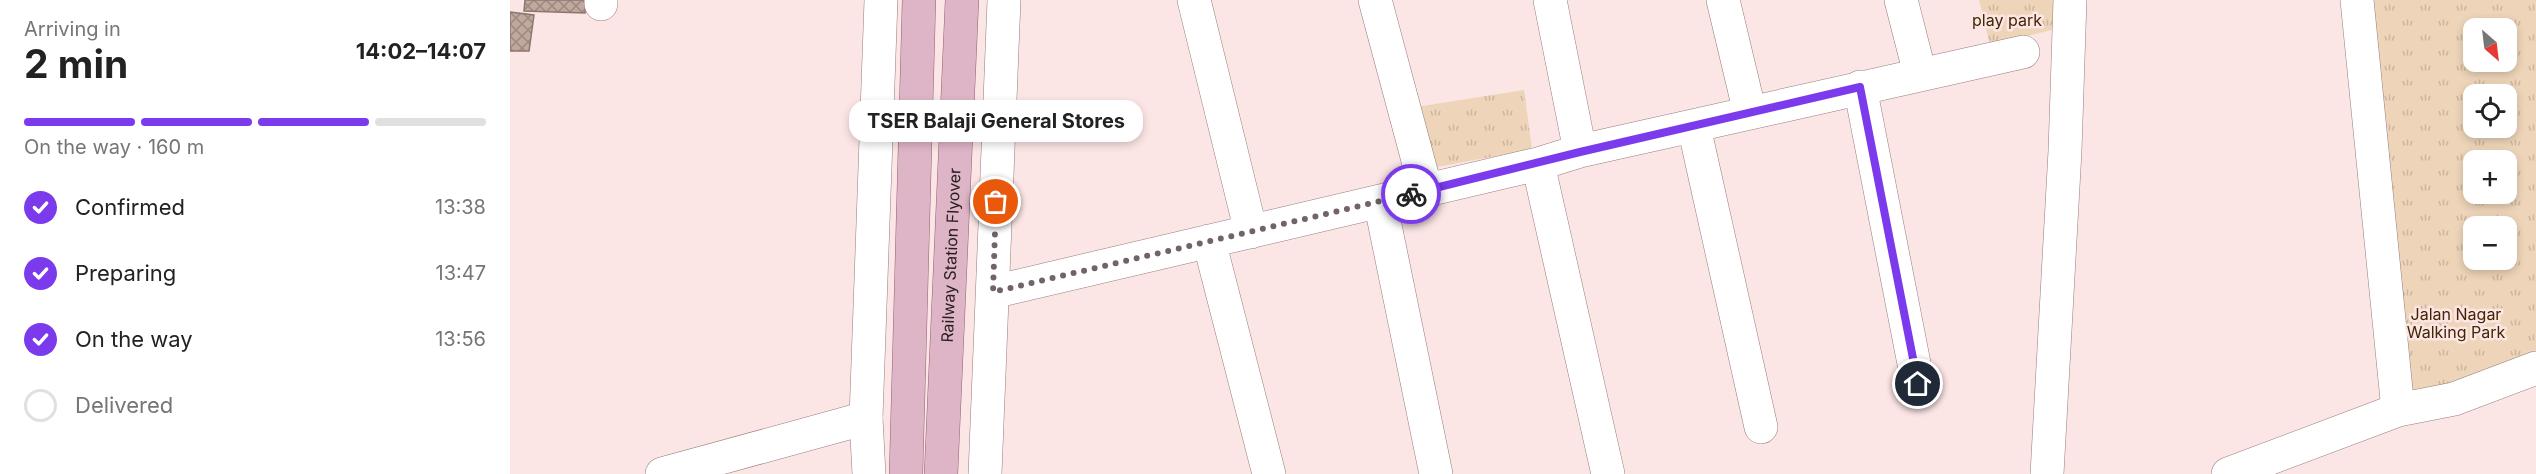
<!DOCTYPE html>
<meta charset="utf-8">
<style>
:root{--surface:#fff;--page:#f2f2f2;--text:#222;--muted:#767676;--line:#e0e0e0;--accent:#7c3aed}
body{margin:0;font-family:Inter,sans-serif;background:var(--page);color:var(--text);height:100vh;display:flex;flex-direction:column;font-size:22px;white-space:nowrap}
*{box-sizing:border-box;margin:0}
p{font-size:20px;color:var(--muted)}
.icon{flex:none;width:33px;height:33px;fill:none;stroke:currentColor;stroke-width:2;stroke-linecap:round;stroke-linejoin:round}
.map{position:relative;flex:1;overflow:hidden}
.drawer{display:flex;flex-direction:column;background:var(--surface);width:510px}
.drawer>*{flex:none}
.needle{width:39px;rotate:152deg}
.tools{position:absolute;left:1953px;top:18px;display:grid;gap:12px}
.tools a{display:grid;place-items:center;width:54px;height:54px;border-radius:12px;background:var(--surface);box-shadow:0 3px 9px #0003;font-size:30px}
.pin{position:absolute;display:grid;place-items:center;width:51px;height:51px;color:#fff;margin:-26px;border:3px solid #fff;border-radius:50%;box-shadow:0 2px 6px #0007}
.courier{position:absolute;display:grid;place-items:center;width:60px;height:60px;margin:-30px;border:4px solid #7c3aed;border-radius:50%;background:#fff;color:#222;box-shadow:0 2px 8px #0007}
.bubble{position:absolute;height:42px;border-radius:18px;background:var(--surface);box-shadow:0 3px 9px #0003;font-size:20px;font-weight:700;line-height:42px;text-align:center}
.summary em{font-style:normal;font-weight:700}
.summary div{display:flex;flex-direction:column-reverse}
.summary{display:flex;align-items:center;justify-content:space-between;height:102px;padding:0 24px}
h1{font-size:39px;font-weight:700;line-height:45px}
.bar{display:grid;grid-template-columns:repeat(4,1fr);gap:9px 6px;align-content:center;height:72px;padding:0 24px}
.bar i{height:8px;border-radius:4px;background:var(--line)}
.bar .active{background:var(--accent)}
.bar p{grid-column:span 4}
ol{padding:0 24px;list-style:none}
li{display:flex;align-items:center;gap:18px;height:66px}
li p{margin-inline-start:auto}
li .icon{padding:6px;border-radius:50%;background:var(--accent);color:#fff;stroke-width:4}
li:last-child{color:var(--muted)}
li i{width:33px;height:33px;border:3px solid var(--line);border-radius:50%}
main{display:flex;flex:1;min-height:0}
.map>svg:first-child{display:block}
.park{fill:url(#park-tufts);fill-rule:evenodd}
.building{fill:url(#building-cross-hatch);stroke:#8d766c;stroke-width:1.5}
.lines{fill:none;stroke-linecap:round;stroke-linejoin:round}
.street-casing{stroke:#967d7c;stroke-width:34}
.secondary-casing{stroke:#967d7c;stroke-width:34}
.primary-casing{stroke:#906073;stroke-width:34}
.street{stroke:#fff;stroke-width:33}
.secondary{stroke:#fff;stroke-width:33}
.primary{stroke:#deb5c7;stroke-width:33}
.done{stroke:#726464;stroke-width:6;stroke-dasharray:0 10.8}
.route{stroke:#7c3aed;stroke-width:8}
.labels{text-anchor:middle;stroke-width:5;stroke-linejoin:round;paint-order:stroke}
.park-label{font-size:16px;fill:#402701;stroke:#fce5e5}
.street-label{font-size:16px;fill:#281e1e;stroke:#fce5e5}
</style>
<main>
<section class="drawer">
<div class="summary"><div><h1>2 min</h1><p>Arriving in</p></div><em>14:02–14:07</em></div>
<div class="bar"><i class="active"></i><i class="active"></i><i class="active"></i><i></i><p>On the way · 160 m</p></div>
<ol>
<li><svg class="icon" aria-label="check" viewBox="0 0 24 24"><path d="M5 12l5 5 9-10"/></svg>Confirmed<p>13:38</p></li>
<li><svg class="icon" aria-label="check" viewBox="0 0 24 24"><path d="M5 12l5 5 9-10"/></svg>Preparing<p>13:47</p></li>
<li><svg class="icon" aria-label="check" viewBox="0 0 24 24"><path d="M5 12l5 5 9-10"/></svg>On the way<p>13:56</p></li>
<li><i></i>Delivered</li>
</ol>
</section>
<div class="map">
<svg width="2026" height="474" viewBox="0 0 2026 474">
<defs>
<pattern id="park-tufts" width="24" height="20" patternUnits="userSpaceOnUse" patternTransform="scale(1.5)"><rect width="24" height="20" fill="#eed5b9"/><path d="M3 7l-1-3M5 7V3M7 7l1-3M15 17l-1-3M17 17v-4M19 17l1-3" fill="none" stroke="#ccb69f"/></pattern>
<pattern id="building-cross-hatch" width="8" height="8" patternUnits="userSpaceOnUse" patternTransform="scale(1.5)"><rect width="8" height="8" fill="#c0a89e"/><path d="M0 0l8 8M0 8l8-8" fill="none" stroke="#9c8880"/></pattern>
</defs>
<rect width="100%" height="100%" fill="#fce5e5"/>
<!-- park -->
<path class="park" d="M1469 0H1550V28L1480 45Z
M1847 0H2026V366L1888 410ZM1964 28H1996V62H1964ZM1964 94H1996V128H1964ZM1964 160H1996V194H1964ZM1964 226H1996V260H1964Z
M1014 90 1022 149 917 169 906 107Z"/>
<!-- building -->
<path class="building" d="M15 0H76L75 13 14 11Z
M0 12 24 15 19 51H0Z"/>
<g class="lines">
<!-- street casing -->
<g class="street-casing">
<path id="street" d="M684 0 741 232
M865 0 916 190
M1040 0 1070 151
M1213 0 1240 113
M1391 0 1410 74
M1847 0 1888 410
M91 4V0
M1350 87 1408 384
M1184 127 1251 427
M1028 164 1098 474
M870 201 926 474
M699 241 759 474
M483 292 1028 164 1070 151 1513 52
M152 474 356 418
M1537 474 1555 151 1560 0
M1718 474 1888 410 1944 399 2026 368"/>
</g>
<!-- secondary casing -->
<g class="secondary-casing">
<path id="secondary" d="M359 474 356 418 371 0
M475 474 494 0"/>
</g>
<!-- primary casing -->
<g class="primary-casing">
<g id="primary">
<path d="M396 474 409 0"/>
<path id="s1" d="M431 474 452 0"/>
</g>
</g>
<!-- street -->
<use href="#street" class="street"/>
<!-- secondary -->
<use href="#secondary" class="secondary"/>
<!-- primary -->
<use href="#primary" class="primary"/>
</g>
<g class="lines">
<!-- done -->
<path class="done" d="M486 202 483 292 901 194"/>
<!-- route -->
<path class="route" d="M901 194 1070 152 1350 87 1408 384"/>
</g>
<g class="labels">
<!-- park labels -->
<g class="park-label">
<text x="1497" y="26">play park</text>
<text x="1946" y="320">Jalan Nagar<tspan x="1946" dy="18">Walking Park</tspan></text>
</g>
<!-- street labels -->
<g class="street-label">
<text dy="6" stroke="none"><textPath href="#s1" startOffset="219">Railway Station Flyover</textPath></text>
</g>
</g>
</svg>
<div class="tools">
<a><svg class="needle" viewBox="-14 -14 28 28"><path d="M0-13l5 13h-10z" fill="#e53935"/><path d="M0 13l5-13h-10z" fill="#767676"/></svg></a>
<a><svg class="icon" aria-label="locate" viewBox="0 0 24 24"><circle cx="12" cy="12" r="6"/><path d="M12 2v4M12 18v4M2 12h4M18 12h4"/></svg></a>
<a>+</a>
<a>−</a>
</div>
<div class="pin" style="left:486px;top:202px;background:#ea580c"><svg class="icon" aria-label="bag" viewBox="0 0 24 24"><path d="M5 8h14l-1 12H6zM9 8a3 3 0 0 1 6 0"/></svg></div>
<div class="pin" style="left:1408px;top:384px;background:#1f2937"><svg class="icon" aria-label="home" viewBox="0 0 24 24"><path d="M3 11l9-7 9 7M6 9v11h12V9"/></svg></div>
<div class="courier" style="left:901px;top:194px"><svg class="icon" aria-label="bike" viewBox="0 0 24 24"><circle cx="6" cy="16" r="4"/><circle cx="18" cy="16" r="4"/><path d="M6 16l4-8h5l3 8M10 8l3 8H6M13 5h3"/></svg></div>
<div class="bubble" style="left:339px;top:100px;width:294px">TSER Balaji General Stores</div>
</div>
</main>
